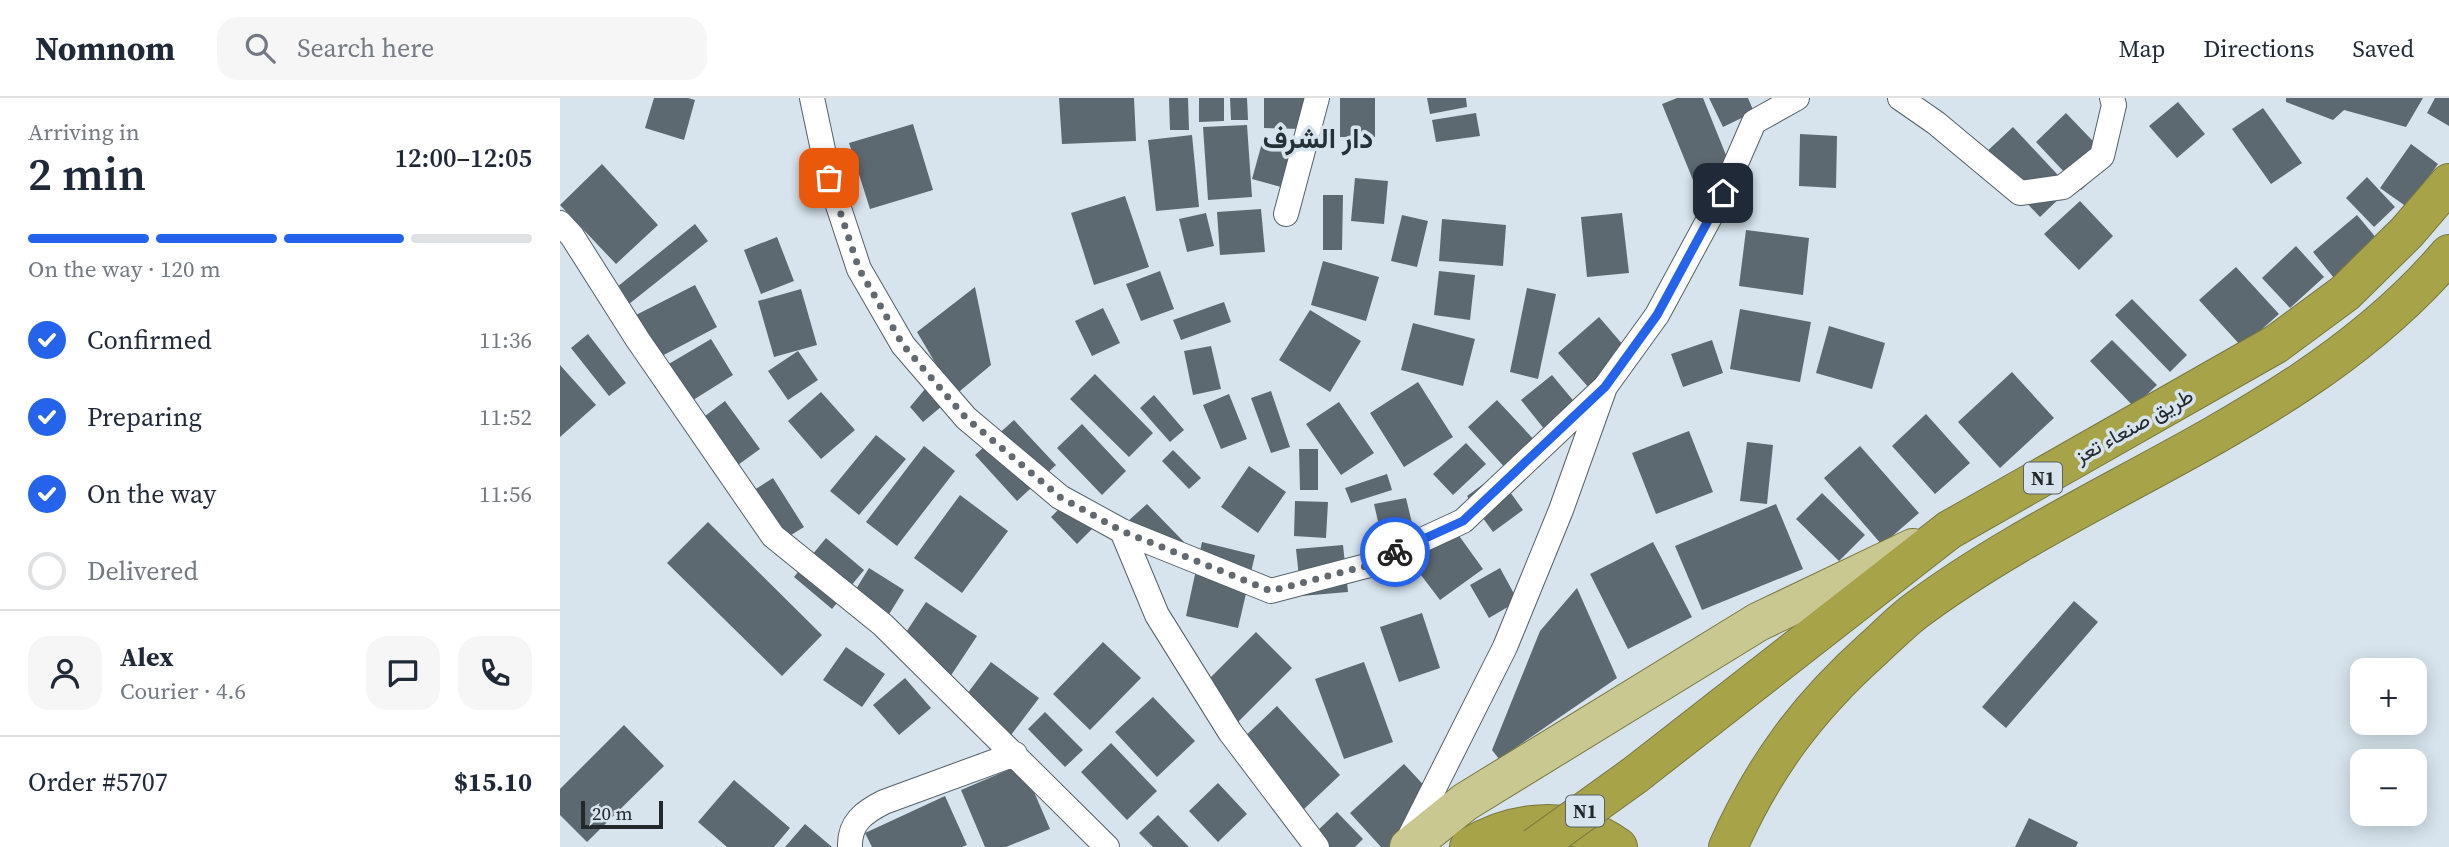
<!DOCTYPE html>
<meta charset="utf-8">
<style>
:root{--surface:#fff;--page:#f6f6f7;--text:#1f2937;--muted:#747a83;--line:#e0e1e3;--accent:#2563eb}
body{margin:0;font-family:"Source Serif 4",Vazirmatn,serif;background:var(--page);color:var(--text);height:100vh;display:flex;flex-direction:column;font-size:26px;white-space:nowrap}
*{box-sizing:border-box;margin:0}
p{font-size:23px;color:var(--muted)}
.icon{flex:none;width:38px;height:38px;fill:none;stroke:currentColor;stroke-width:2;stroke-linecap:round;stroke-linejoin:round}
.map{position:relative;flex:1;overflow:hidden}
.side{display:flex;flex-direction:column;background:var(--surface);width:560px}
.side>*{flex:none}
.fabs{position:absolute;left:1790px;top:560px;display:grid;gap:14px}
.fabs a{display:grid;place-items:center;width:77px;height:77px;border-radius:14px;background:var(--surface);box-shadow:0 4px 18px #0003;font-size:35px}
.scale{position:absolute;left:21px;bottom:18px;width:82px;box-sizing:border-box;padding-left:7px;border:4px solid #23282b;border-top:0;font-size:19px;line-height:24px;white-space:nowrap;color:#23282b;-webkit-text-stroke:5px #d7e4ed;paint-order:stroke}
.pin{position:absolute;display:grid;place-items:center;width:60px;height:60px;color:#fff;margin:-30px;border-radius:14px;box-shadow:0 4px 10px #0006}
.courier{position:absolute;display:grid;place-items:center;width:70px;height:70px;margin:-35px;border:5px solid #2563eb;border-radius:50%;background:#fff;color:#222;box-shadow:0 2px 9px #0007}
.overview em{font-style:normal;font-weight:600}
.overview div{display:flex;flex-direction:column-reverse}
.overview{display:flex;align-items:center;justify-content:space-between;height:119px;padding:0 28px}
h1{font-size:46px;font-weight:600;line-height:52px}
.bar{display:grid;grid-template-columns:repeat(4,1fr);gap:10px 7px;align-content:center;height:84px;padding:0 28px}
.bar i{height:9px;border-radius:5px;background:var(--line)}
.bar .active{background:var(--accent)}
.bar p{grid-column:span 4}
.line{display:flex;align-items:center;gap:18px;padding:0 28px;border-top:2px solid var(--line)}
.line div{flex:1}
.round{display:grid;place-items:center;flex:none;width:74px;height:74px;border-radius:21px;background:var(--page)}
ol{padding:0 28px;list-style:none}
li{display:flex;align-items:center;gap:21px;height:77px}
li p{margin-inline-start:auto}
li .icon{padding:7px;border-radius:50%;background:var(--accent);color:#fff;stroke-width:4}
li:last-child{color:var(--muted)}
li i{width:38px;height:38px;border:4px solid var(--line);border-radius:50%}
header{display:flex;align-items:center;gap:42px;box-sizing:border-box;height:98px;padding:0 35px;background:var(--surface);border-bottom:2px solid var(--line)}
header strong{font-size:33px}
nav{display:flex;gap:38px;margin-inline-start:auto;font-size:24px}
.search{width:490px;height:63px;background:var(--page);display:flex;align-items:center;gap:18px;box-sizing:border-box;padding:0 24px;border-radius:21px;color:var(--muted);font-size:26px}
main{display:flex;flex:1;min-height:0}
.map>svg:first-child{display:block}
.building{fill:#5d6971}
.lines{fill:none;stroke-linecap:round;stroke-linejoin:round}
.street-casing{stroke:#546067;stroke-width:26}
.primary-casing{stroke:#78783e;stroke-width:40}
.highway-casing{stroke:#78783e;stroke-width:40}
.street{stroke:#fff;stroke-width:24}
.primary{stroke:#cac891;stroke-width:38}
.highway{stroke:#a6a348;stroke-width:38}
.highway-bridge-casing{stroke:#78783e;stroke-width:40;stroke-linecap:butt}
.highway-bridge{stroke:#a6a348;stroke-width:38}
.done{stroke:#626a6f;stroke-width:7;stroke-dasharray:0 12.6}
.route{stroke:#2563eb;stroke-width:9}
.labels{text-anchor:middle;stroke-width:7;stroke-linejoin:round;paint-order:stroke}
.shield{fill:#d7e4ed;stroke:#596065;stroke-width:2}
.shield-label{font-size:19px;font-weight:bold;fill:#23282b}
.street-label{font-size:21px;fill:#23282b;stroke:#d7e4ed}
.district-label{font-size:28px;font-weight:bold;fill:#263037;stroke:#d7e4ed}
</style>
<header>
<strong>Nomnom</strong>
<div class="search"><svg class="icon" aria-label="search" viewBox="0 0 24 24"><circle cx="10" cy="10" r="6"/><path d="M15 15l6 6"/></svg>Search here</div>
<nav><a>Map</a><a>Directions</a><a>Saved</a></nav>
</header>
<main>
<section class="side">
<div class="overview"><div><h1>2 min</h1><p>Arriving in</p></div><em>12:00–12:05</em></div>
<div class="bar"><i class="active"></i><i class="active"></i><i class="active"></i><i></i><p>On the way · 120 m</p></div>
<ol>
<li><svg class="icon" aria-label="check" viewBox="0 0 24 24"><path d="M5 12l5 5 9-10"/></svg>Confirmed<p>11:36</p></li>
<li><svg class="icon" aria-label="check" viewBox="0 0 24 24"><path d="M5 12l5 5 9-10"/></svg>Preparing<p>11:52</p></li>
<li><svg class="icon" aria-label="check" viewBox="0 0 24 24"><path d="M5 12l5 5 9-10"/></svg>On the way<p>11:56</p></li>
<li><i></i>Delivered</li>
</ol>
<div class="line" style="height:126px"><a class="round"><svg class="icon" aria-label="person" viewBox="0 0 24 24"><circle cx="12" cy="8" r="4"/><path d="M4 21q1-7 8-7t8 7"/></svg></a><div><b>Alex</b><p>Courier · 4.6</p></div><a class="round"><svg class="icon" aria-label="chat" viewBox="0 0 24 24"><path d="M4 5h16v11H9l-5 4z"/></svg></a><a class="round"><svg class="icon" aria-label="phone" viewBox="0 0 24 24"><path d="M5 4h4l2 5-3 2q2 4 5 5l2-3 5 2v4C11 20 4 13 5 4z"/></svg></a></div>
<div class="line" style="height:91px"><div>Order #5707</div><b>$15.10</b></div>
</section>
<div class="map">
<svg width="1889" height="749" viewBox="0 0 1889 749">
<rect width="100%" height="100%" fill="#d7e4ed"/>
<!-- building -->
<path class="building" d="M94 0H128L135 2 124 42 85 30Z
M499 0H574L576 43 502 46Z
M609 0H628L629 32H610Z
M639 0H664V23L639 24Z
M670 0H687L688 22H671Z
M704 0H745L744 31 704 30Z
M780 0H815V39H780Z
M867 0H906L907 9 870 16Z
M1117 0H1143L1172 72 1135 87 1102 6Z
M1149 0H1188L1194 14 1163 29Z
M1726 0H1863L1846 29 1784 12 1773 22 1726 4Z
M1875 0H1889V28L1867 15Z
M1618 4 1645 36 1617 60 1589 28Z
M1703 10 1742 65 1711 86 1672 31Z
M916 15 920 38 876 44 872 22Z
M1506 15 1552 63 1521 92 1476 44Z
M353 26 373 92 310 111 289 45Z
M687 27 692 99 648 102 643 29Z
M1453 29 1510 90 1480 119 1422 58Z
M1240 36 1277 38 1276 90 1239 88Z
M632 37 639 109 596 113 588 42Z
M702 45 735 54 725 90 692 81Z
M1851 46 1878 66 1847 109 1820 90Z
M42 66 98 127 56 166 0 107Z
M1807 79 1835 109 1814 129 1786 100Z
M795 80 828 83 824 126 791 123Z
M763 97H783L782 152H763Z
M565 98 589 169 534 187 511 115Z
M1520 103 1553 138 1519 172 1484 136Z
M701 111 705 154 660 157 657 114Z
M646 115 654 148 627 154 619 121Z
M1062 115 1069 175 1027 179 1021 119Z
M842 117 868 123 857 169 831 163Z
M1797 117 1818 142 1774 180 1753 154Z
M882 121 946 127 943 168 879 163Z
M135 126 148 143 54 218 41 202Z
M1186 132 1249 140 1243 197 1179 188Z
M217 139 234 183 201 196 184 152Z
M1736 148 1764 179 1730 210 1702 180Z
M763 163 819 179 806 223 751 207Z
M1676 169 1719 216 1682 249 1639 202Z
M600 173 614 211 581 223 566 186Z
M879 173 915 177 910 222 874 217Z
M135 187 157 229 98 260 76 217Z
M415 189 431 267 363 324 350 309 380 273 357 234Z
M967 190 996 196 978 281 950 274Z
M241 191 257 247 214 259 198 203Z
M1572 201 1627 257 1610 274 1555 217Z
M664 204 671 224 621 242 613 222Z
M543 210 560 245 532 258 515 223Z
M1180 211 1251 224 1240 284 1170 271Z
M750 212 801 243 770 294 719 262Z
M1039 219 1070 255 1030 291 998 255Z
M853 225 915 241 903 288 841 272Z
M1269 228 1325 245 1312 291 1256 275Z
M28 236 66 285 49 298 11 250Z
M151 241 173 277 130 304 107 267Z
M1152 242 1163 275 1123 289 1111 256Z
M1552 242 1597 287 1574 309 1530 263Z
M651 248 661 291 633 297 624 253Z
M238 253 258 282 228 302 208 273Z
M0 267 36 307 0 339Z
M1452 274 1494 320 1440 370 1398 324Z
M535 276 593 335 569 359 510 301Z
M992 277 1017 307 985 332 961 302Z
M858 284 893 339 844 369 810 315Z
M711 293 730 349 711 355 691 300Z
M261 294 295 332 261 361 228 323Z
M669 296 687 341 661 351 643 307Z
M594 297 624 332 610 344 580 310Z
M937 302 978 346 948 373 908 329Z
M165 303 200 351 164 377 129 330Z
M779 304 814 355 781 377 746 326Z
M1366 316 1410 365 1375 396 1332 348Z
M454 322 496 367 457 403 415 357Z
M522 326 566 373 542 397 497 350Z
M1129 333 1153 394 1096 416 1072 355Z
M316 337 346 361 299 417 270 393Z
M1187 344 1213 347 1207 406 1180 403Z
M906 345 926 366 893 397 873 376Z
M364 348 395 373 337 448 306 424Z
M1300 348 1359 415 1322 447 1264 380Z
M739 351H758V392H740Z
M613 352 641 380 629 391 602 363Z
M689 368 726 394 698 435 661 409Z
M827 376 832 392 791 405 785 390Z
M937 376 963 412 933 434 907 398Z
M213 380 244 429 210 450 180 401Z
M1262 395 1305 437 1279 463 1236 421Z
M400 397 448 433 402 495 354 460Z
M512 398 538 425 517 446 491 419Z
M846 400 852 425 820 432 814 406Z
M735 403 768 404 766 440 734 438Z
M587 406 624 444 604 463 567 424Z
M1216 406 1243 471 1142 512 1115 448Z
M148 424 262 537 222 578 107 465Z
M892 428 923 471 880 502 848 460Z
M266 440 304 472 272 511 234 479Z
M642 444 695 457 678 530 626 518Z
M1093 444 1132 519 1068 551 1030 476Z
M783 447 788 494 741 498 736 451Z
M309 470 344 492 320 531 285 509Z
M940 470 958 503 929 520 910 487Z
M1017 490 1057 580 939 661 932 652 980 533Z
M1514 503 1538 524 1446 630 1422 609Z
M366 504 417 538 388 582 337 548Z
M862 515 880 570 839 584 820 529Z
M696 534 732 570 672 630 636 594Z
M543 544 581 580 530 632 493 596Z
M286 549 325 576 302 609 263 582Z
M431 564 479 600 448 641 401 604Z
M804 564 833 644 784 661 755 581Z
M345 580 371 610 339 637 313 607Z
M593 599 635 643 597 679 555 634Z
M717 608 780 677 744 711 681 642Z
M485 614 523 652 505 669 468 631Z
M64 627 104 668 27 744 0 717V691Z
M551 645 597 693 567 722 521 674Z
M462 666 490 731 446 749H425L401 692Z
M844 666 888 713 849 749H821L790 715Z
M174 682 230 730 214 749H167L138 724Z
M658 685 687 716 658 744 629 713Z
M385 698 407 747 402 749H312L305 735Z
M777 714 803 741 795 749H767L754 736Z
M598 717 629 749H593L579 735Z
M1469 720 1518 744 1516 749H1455Z
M245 726 272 749H225Z"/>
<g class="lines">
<!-- street casing -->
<g class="street-casing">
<path id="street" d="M252 0 269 80 299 171 343 247 406 320 500 399 562 433 711 493 806 468 903 423 1045 289
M1340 0 1376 25 1460 95 1503 89 1542 58 1554 7 1552 0
M726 116 757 0
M0 125 12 138 78 242 213 438 323 527 547 749
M562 433 597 517 670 634 757 749
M848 742 945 549 1001 412 1045 289 1097 217 1163 95 1194 24 1237 0
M290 749C289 725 304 714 324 704L455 656"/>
</g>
<!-- primary casing -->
<g class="primary-casing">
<path id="primary" d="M849 749 905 704 1198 524 1353 450"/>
</g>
<!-- highway casing -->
<g class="highway-casing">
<path id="highway" d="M1075 677 1389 432 1716 246 1785 195 1847 134 1889 85
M909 749C956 721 1012 716 1058 749
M1168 749C1204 668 1248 609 1314 550 1327 538 1340 525 1354 514 1525 386 1747 323 1889 156"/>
</g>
<!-- street -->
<use href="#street" class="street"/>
<!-- primary -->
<use href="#primary" class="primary"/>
<!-- highway -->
<use href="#highway" class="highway"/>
<!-- highway-bridge casing -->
<g class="highway-bridge-casing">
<path id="highway-bridge" d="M975 749 1075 677"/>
</g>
<!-- highway-bridge -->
<use href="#highway-bridge" class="highway-bridge"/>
</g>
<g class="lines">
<!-- done -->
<path class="done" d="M269 80 299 171 343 247 406 320 500 399 562 433 711 493 806 468 835 454"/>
<!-- route -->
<path class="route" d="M835 454 903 423 1045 289 1097 217 1163 95"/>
</g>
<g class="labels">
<!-- shield labels -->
<g class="shield">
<rect x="1464" y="364.5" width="38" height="31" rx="5"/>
<rect x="1006" y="697.5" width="38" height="31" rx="5"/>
</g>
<g class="shield-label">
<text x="1483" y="387">N1</text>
<text x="1025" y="720">N1</text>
</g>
<!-- street labels -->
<g class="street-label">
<text transform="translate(1574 328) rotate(-29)" y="7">طريق صنعاء تعز</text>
</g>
<!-- district labels -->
<g class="district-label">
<text x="758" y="50">دار الشرف</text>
</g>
</g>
</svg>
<div class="fabs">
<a>+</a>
<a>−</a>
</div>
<div class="scale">20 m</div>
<div class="pin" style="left:269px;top:80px;background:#ea580c"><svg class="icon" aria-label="bag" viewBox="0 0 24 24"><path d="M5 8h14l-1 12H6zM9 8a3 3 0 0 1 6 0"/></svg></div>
<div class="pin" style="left:1163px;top:95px;background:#1f2937"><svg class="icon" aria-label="home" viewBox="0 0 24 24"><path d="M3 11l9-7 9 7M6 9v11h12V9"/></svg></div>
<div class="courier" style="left:835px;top:454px"><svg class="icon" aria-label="bike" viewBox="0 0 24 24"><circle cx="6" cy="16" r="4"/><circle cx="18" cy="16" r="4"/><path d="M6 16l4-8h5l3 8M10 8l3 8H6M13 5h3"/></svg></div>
</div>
</main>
